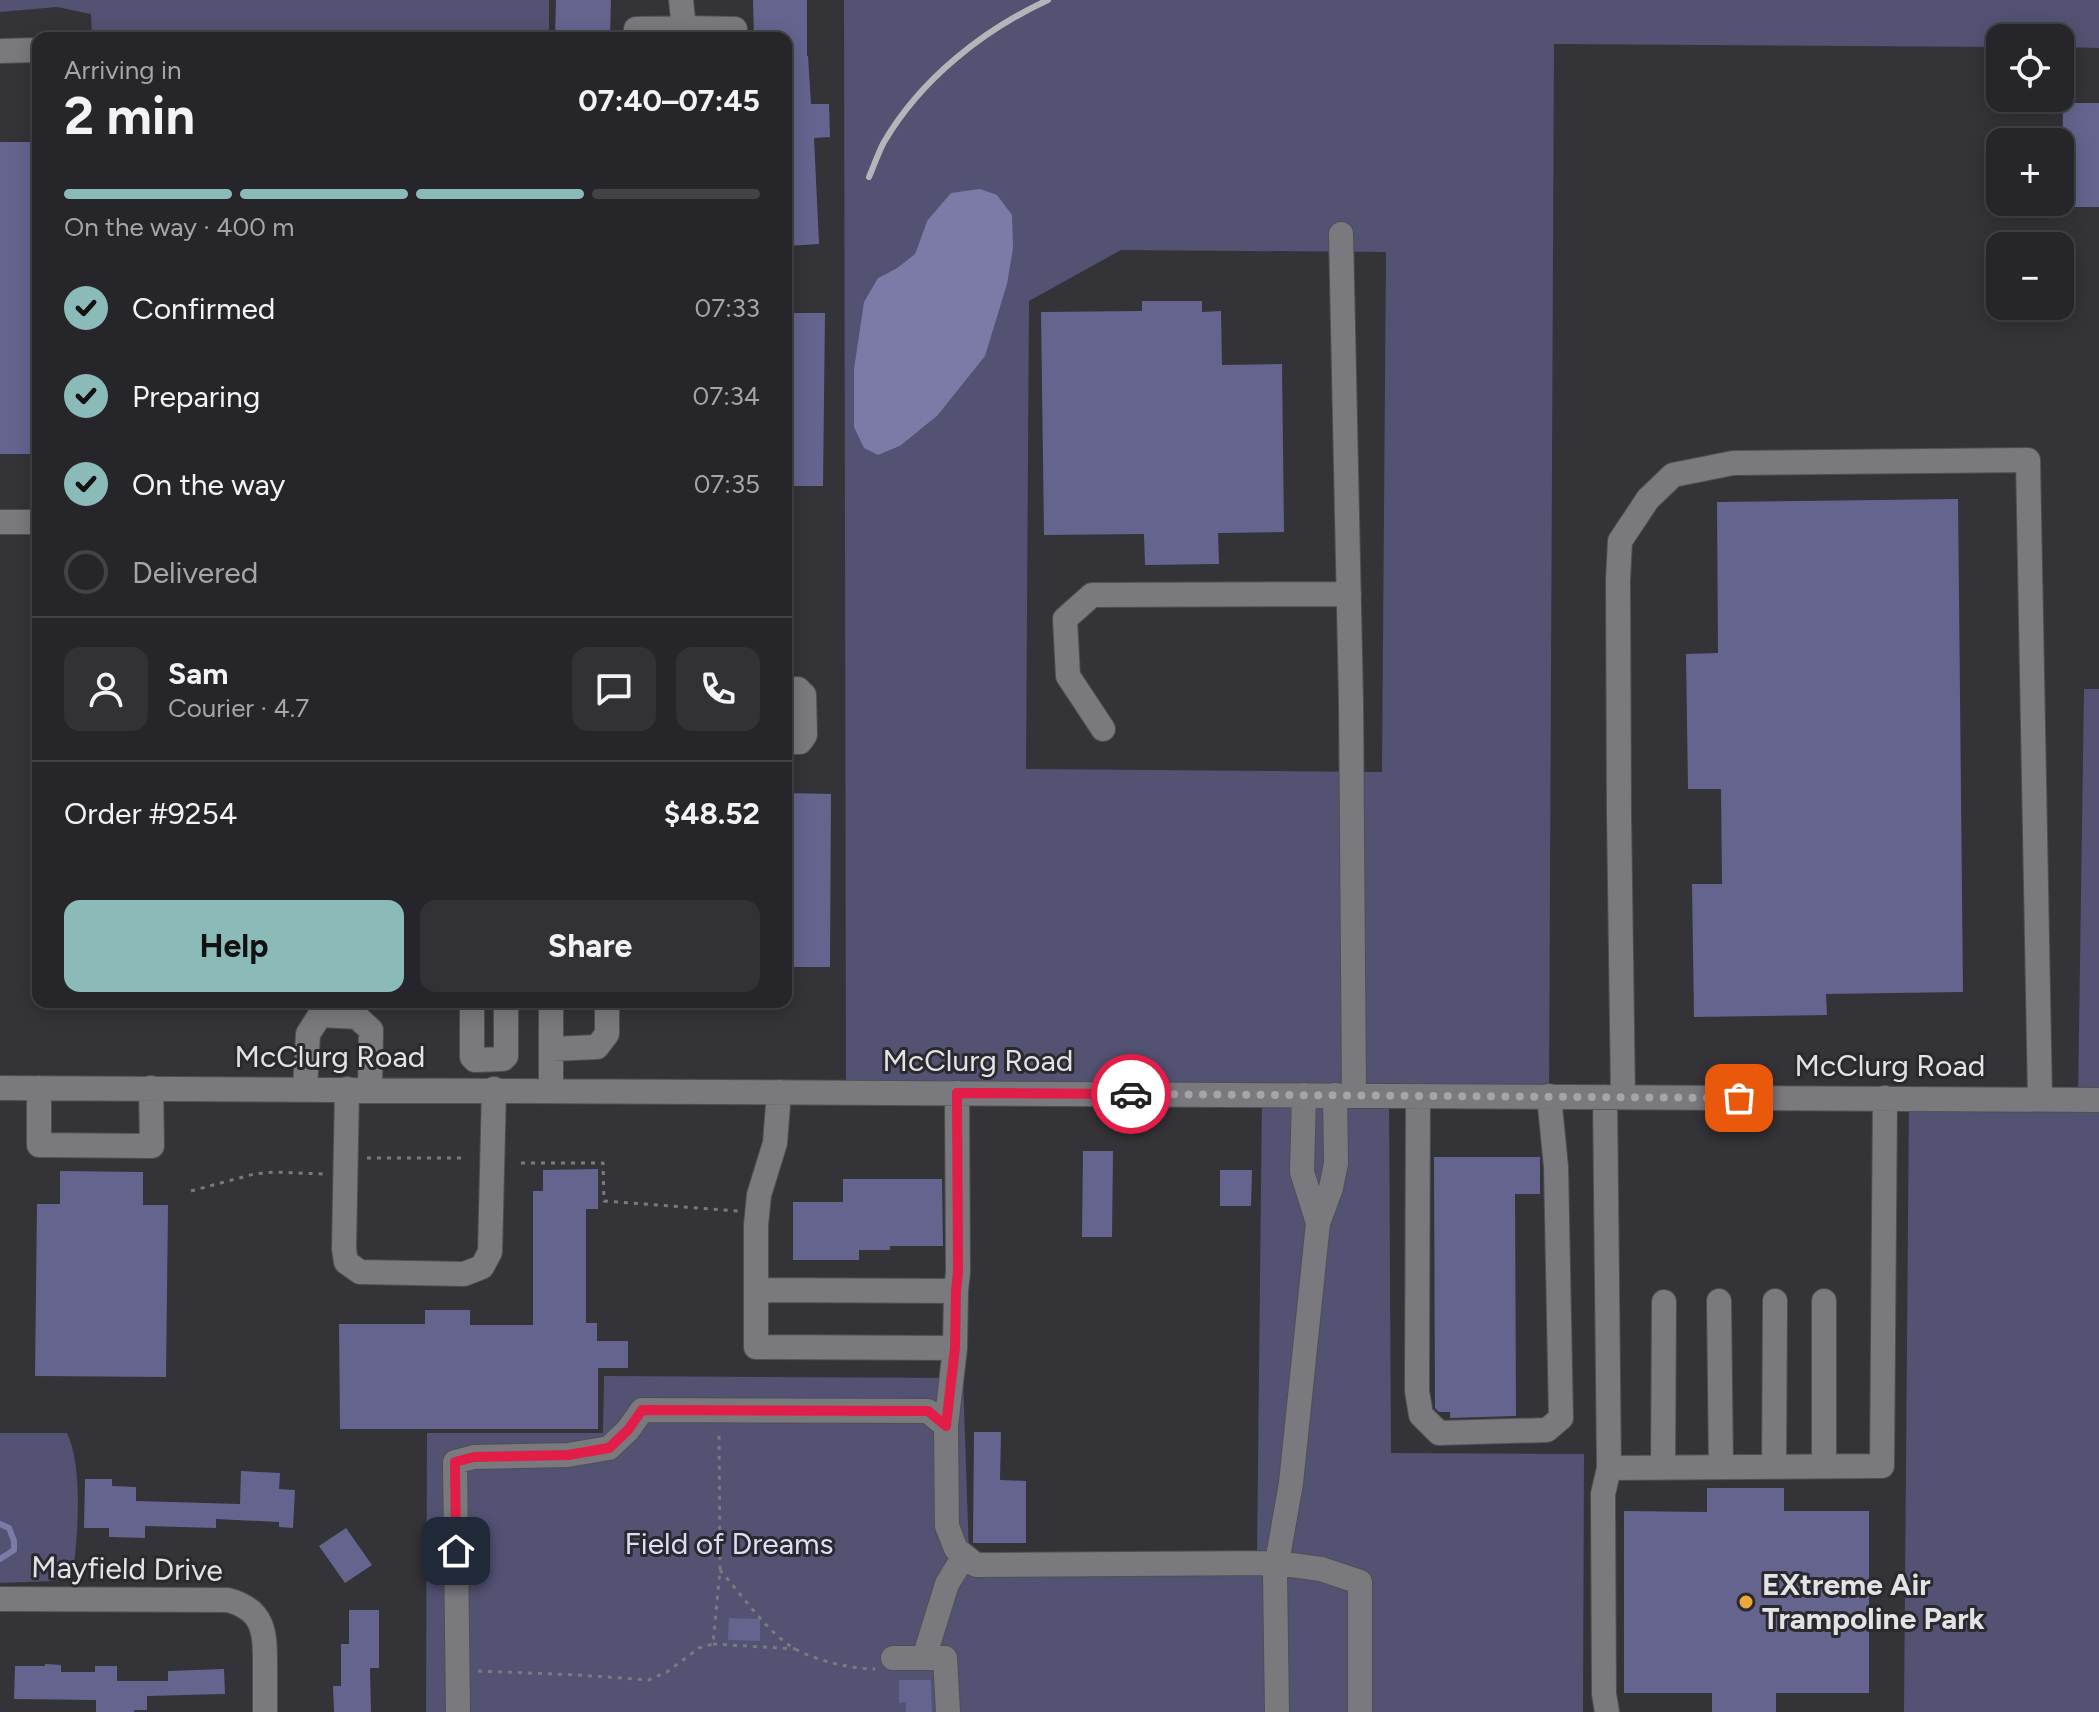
<!DOCTYPE html>
<meta charset="utf-8">
<style>
:root{--surface:#26262a;--page:#323236;--text:#f1f3f6;--muted:#a4a5a8;--line:#424347;--accent:#8bbbb9}
body{margin:0;font-family:Figtree,sans-serif;background:var(--page);color:var(--text);height:100vh;display:flex;flex-direction:column;font-size:30px;white-space:nowrap}
*{box-sizing:border-box;margin:0}
p{font-size:26px;color:var(--muted)}
.icon{flex:none;width:44px;height:44px;fill:none;stroke:currentColor;stroke-width:2;stroke-linecap:round;stroke-linejoin:round}
.map{position:relative;flex:1;overflow:hidden}
.side{position:absolute;left:32px;top:32px;width:760px;height:976px;display:flex;flex-direction:column;background:var(--surface);border-radius:16px;box-shadow:0 4px 20px #0003,0 0 0 2px var(--line)}
.side>*{flex:none}
.buttons{position:absolute;left:1986px;top:24px;display:grid;gap:16px}
.buttons a{display:grid;place-items:center;width:88px;height:88px;border-radius:16px;background:var(--surface);box-shadow:0 4px 20px #0003,0 0 0 2px var(--line);font-size:40px}
.pin{position:absolute;display:grid;place-items:center;width:68px;height:68px;color:#fff;margin:-34px;border-radius:16px;box-shadow:0 4px 12px #0006}
.courier{position:absolute;display:grid;place-items:center;width:80px;height:80px;margin:-40px;border:6px solid #e11d48;border-radius:50%;background:#fff;color:#222;box-shadow:0 2px 10px #0007}
.summary em{font-style:normal;font-weight:700}
.summary div{display:flex;flex-direction:column-reverse}
.summary{display:flex;align-items:center;justify-content:space-between;height:136px;padding:0 32px}
h1{font-size:52px;font-weight:700;line-height:60px}
.bar{display:grid;grid-template-columns:repeat(4,1fr);gap:12px 8px;align-content:center;height:96px;padding:0 32px}
.bar i{height:10px;border-radius:6px;background:var(--line)}
.bar .on{background:var(--accent)}
.bar p{grid-column:span 4}
.line{display:flex;align-items:center;gap:20px;padding:0 32px;border-top:2px solid var(--line)}
.line div{flex:1}
.round{display:grid;place-items:center;flex:none;width:84px;height:84px;border-radius:16px;background:var(--page)}
ol{padding:0 32px;list-style:none}
li{display:flex;align-items:center;gap:24px;height:88px}
li p{margin-inline-start:auto}
li .icon{padding:8px;border-radius:50%;background:var(--accent);color:#111;stroke-width:4}
li:last-child{color:var(--muted)}
li i{width:44px;height:44px;border:4px solid var(--line);border-radius:50%}
.primary-button{display:flex;gap:16px;margin-top:auto;padding:16px 32px}
.primary-button a{flex:1;height:92px;border-radius:16px;background:var(--accent);color:#111;font-size:32px;font-weight:700;line-height:92px;text-align:center}
.primary-button a+a{background:var(--page);color:var(--text)}
.map>svg:first-child{display:block}
.green{fill:#535273;fill-rule:evenodd}
.water{fill:#7c7ba8}
.lines{fill:none;stroke-linecap:round;stroke-linejoin:round}
.stream{stroke:#7c7ba8;stroke-width:6}
.building{fill:#65648f}
.minor-casing{stroke:#4f4f53;stroke-width:26}
.path{stroke:#7a7a7e;stroke-width:3;stroke-dasharray:4 6;stroke-linecap:butt}
.minor{stroke:#79797e;stroke-width:24}
.rail{stroke:#b5b5b9;stroke-width:6}
.done{stroke:#a5a5a9;stroke-width:8;stroke-dasharray:0 14.4}
.route{stroke:#e11d48;stroke-width:10}
.poi-dot{fill:#eda83b;stroke:#29292e;stroke-width:3}
.labels{text-anchor:middle;stroke-width:6;stroke-linejoin:round;paint-order:stroke}
.street-label{font-size:30px;fill:#e3e3e6;stroke:#29292e}
.park-label{font-size:30px;fill:#dcddfa;stroke:#29292e}
.poi-label{font-size:30px;font-weight:bold;fill:#e3e3e6;stroke:#29292e;text-anchor:start}
</style>
<div class="map">
<svg width="2099" height="1712" viewBox="0 0 2099 1712">
<rect width="100%" height="100%" fill="#333338"/>
<!-- green -->
<path class="green" d="M0 0H549V38H92L91 14 57 7 0 12Z
M844 0H2099V48L2060 47V38H2000V47L1554 44 1549 1096H1389L1391 1453 1584 1454 1583 1712H426L427 1433H603L604 1376 963 1378 969 1555 1257 1557 1262 1095 846 1093ZM927 221 937 416 900 446 878 455V278L897 268 915 254ZM1121 250 1386 252 1382 772 1026 769 1029 301Z
M2084 689H2099V1712H1904L1909 1098 2078 1099Z
M0 1433H67C83 1466 78 1535 73 1572L54 1581 0 1583Z"/>
<!-- water -->
<path class="water" d="M980 189 997 195 1012 215 1013 248 1007 284 985 356 937 416 900 446 878 455 864 448 854 427V369L864 302 878 278 897 268 915 254 927 221 951 193Z"/>
<g class="lines">
<!-- stream -->
<path class="stream" d="M0 1524 9 1528 14 1541V1550L0 1559"/>
</g>
<!-- building -->
<path class="building" d="M556 0H611L610 38H555Z
M753 0H807V56H808L811 104H829L830 137 814 138 819 244 786 246V38H754Z
M2063 103H2099V207H2062Z
M0 142H38V454H0Z
M1142 301H1202V312L1221 311 1222 365 1282 364 1284 532 1218 533 1219 564 1145 565 1144 534 1044 535 1041 312 1142 311Z
M786 313H825L823 486H786Z
M1958 499 1963 992 1826 994 1827 1015 1694 1017 1692 884H1722L1721 789H1688L1686 654 1718 653 1717 502Z
M786 793 831 794 830 967H786Z
M1083 1151H1113L1112 1237H1082Z
M1434 1157H1540V1194H1515L1516 1416 1450 1418V1412H1439L1435 1408Z
M598 1169V1209H586V1323H597V1341H628V1368H598V1429H340L339 1324H425V1310H470V1325H533V1191H543V1170Z
M1220 1170H1252L1251 1206H1220Z
M60 1171 143 1172V1205H168L166 1377 35 1376 37 1204H60Z
M843 1179H942L943 1246H890V1250H859V1260H793V1202H843Z
M974 1432H1001L1000 1480 1026 1481V1543H973Z
M241 1471 280 1473 279 1489 295 1490 293 1528 279 1527V1522L216 1519V1528L145 1526V1538L109 1537V1528H84L85 1479H112V1486L136 1487V1501L240 1504Z
M1707 1488H1784V1511H1869V1693H1776V1712H1712V1693H1624V1511L1707 1512Z
M346 1528 372 1565 345 1583 319 1546Z
M349 1610H379V1668H370L371 1712H334L333 1686H341V1644H349Z
M729 1618 760 1619V1641L728 1640Z
M45 1664 61 1665V1672H95V1666H117V1681H168V1671L224 1669 225 1694 147 1696V1710H134V1712H96V1700L14 1699 15 1666H45Z
M899 1680H931L932 1712H906V1702L899 1703Z"/>
<g class="lines">
<!-- minor casing -->
<g class="minor-casing">
<path id="minor" d="M681 0 684 28 735 29V38
M636 38V29L684 28 683 38
M0 51 38 50
M1341 234 1351 701 1354 1095
M0 522H38
M786 689H798L804 695 805 735 800 742H786
M1103 729 1068 676 1065 619 1092 595 1349 594
M472 1002V1057L475 1060 503 1059 506 1056V1002
M551 1049 597 1047 607 1034V1002
M0 1088 2099 1100
M39 1088V1145L152 1146 151 1088
M305 1089 308 1034 320 1015 357 1017 371 1030 370 1089
M347 1089 344 1249 346 1262 360 1272 464 1274 482 1267 490 1252 494 1089
M551 1090V1002
M779 1092 775 1143 759 1195 756 1225V1290L956 1291 958 1272 957 1093
M1304 1095 1302 1172 1318 1223
M1418 1096 1417 1391 1421 1415 1439 1433 1547 1430 1561 1418 1556 1167 1549 1096
M1605 1097 1609 1468 1882 1466 1885 1098
M1623 1097 1619 813 1618 580 1620 541 1648 499 1673 475 1733 463 2028 460 2040 1099
M756 1290V1347L955 1348 956 1291
M1719 1301 1721 1467
M1824 1301V1466
M946 1426 955 1348
M1663 1467 1664 1302
M1774 1467 1775 1301
M0 1599 228 1600C265 1610 265 1633 265 1666 265 1681 265 1697 265 1712
M893 1658H924L947 1584 964 1556
M924 1658H945L948 1712
M458 1712 455 1462 474 1457 568 1455 609 1448 628 1430 642 1410 928 1411 946 1426 947 1526 956 1549 976 1565 1277 1563 1321 1569 1360 1582V1712
M1277 1712 1275 1574 1291 1483 1318 1223 1331 1188 1336 1163 1335 1095
M1607 1712 1604 1694 1603 1494 1609 1468"/>
</g>
<!-- path -->
<path class="path" d="M367 1158H467
M521 1163H603L604 1201 738 1211
M191 1191 254 1174 275 1172 323 1174
M720 1570C741 1594 770 1636 797 1650 821 1662 849 1668 875 1669
M713 1644 796 1649
M478 1671 579 1675 648 1680 667 1672 699 1648 713 1644 720 1570 719 1430"/>
<!-- minor -->
<use href="#minor" class="minor"/>
<!-- rail -->
<path class="rail" d="M869 177C874 166 878 153 884 142 921 79 983 30 1048 0"/>
</g>
<g class="lines">
<!-- done -->
<path class="done" d="M1131 1094 1739 1098"/>
<!-- route -->
<path class="route" d="M456 1551 455 1462 474 1457 568 1455 609 1448 628 1430 642 1410 928 1411 946 1426 955 1348 956 1291 958 1272 957 1093 1131 1094"/>
</g>
<!-- markers -->
<circle class="poi-dot" cx="1746" cy="1602" r="8"/>
<g class="labels">
<!-- street labels -->
<g class="street-label">
<text x="330" y="1067">McClurg Road</text>
<text x="978" y="1071">McClurg Road</text>
<text x="1890" y="1076">McClurg Road</text>
<text transform="translate(127 1569) rotate(1)" y="10">Mayfield Drive</text>
</g>
<!-- park labels -->
<g class="park-label">
<text x="729" y="1554">Field of Dreams</text>
</g>
<!-- poi labels -->
<g class="poi-label">
<text x="1762" y="1595">EXtreme Air<tspan x="1762" dy="34">Trampoline Park</tspan></text>
</g>
</g>
</svg>
<div class="buttons">
<a><svg class="icon" aria-label="locate" viewBox="0 0 24 24"><circle cx="12" cy="12" r="6"/><path d="M12 2v4M12 18v4M2 12h4M18 12h4"/></svg></a>
<a>+</a>
<a>−</a>
</div>
<div class="pin" style="left:1739px;top:1098px;background:#ea580c"><svg class="icon" aria-label="bag" viewBox="0 0 24 24"><path d="M5 8h14l-1 12H6zM9 8a3 3 0 0 1 6 0"/></svg></div>
<div class="pin" style="left:456px;top:1551px;background:#1f2937"><svg class="icon" aria-label="home" viewBox="0 0 24 24"><path d="M3 11l9-7 9 7M6 9v11h12V9"/></svg></div>
<div class="courier" style="left:1131px;top:1094px"><svg class="icon" aria-label="car" viewBox="0 0 24 24"><path d="M5 17H2v-5l4-1 3-4h7l3 4 3 1v5h-3M9 17h6M6 11h13"/><circle cx="7" cy="17" r="2"/><circle cx="17" cy="17" r="2"/></svg></div>
<section class="side">
<div class="summary"><div><h1>2 min</h1><p>Arriving in</p></div><em>07:40–07:45</em></div>
<div class="bar"><i class="on"></i><i class="on"></i><i class="on"></i><i></i><p>On the way · 400 m</p></div>
<ol>
<li><svg class="icon" aria-label="check" viewBox="0 0 24 24"><path d="M5 12l5 5 9-10"/></svg>Confirmed<p>07:33</p></li>
<li><svg class="icon" aria-label="check" viewBox="0 0 24 24"><path d="M5 12l5 5 9-10"/></svg>Preparing<p>07:34</p></li>
<li><svg class="icon" aria-label="check" viewBox="0 0 24 24"><path d="M5 12l5 5 9-10"/></svg>On the way<p>07:35</p></li>
<li><i></i>Delivered</li>
</ol>
<div class="line" style="height:144px"><a class="round"><svg class="icon" aria-label="person" viewBox="0 0 24 24"><circle cx="12" cy="8" r="4"/><path d="M4 21q1-7 8-7t8 7"/></svg></a><div><b>Sam</b><p>Courier · 4.7</p></div><a class="round"><svg class="icon" aria-label="chat" viewBox="0 0 24 24"><path d="M4 5h16v11H9l-5 4z"/></svg></a><a class="round"><svg class="icon" aria-label="phone" viewBox="0 0 24 24"><path d="M5 4h4l2 5-3 2q2 4 5 5l2-3 5 2v4C11 20 4 13 5 4z"/></svg></a></div>
<div class="line" style="height:104px"><div>Order #9254</div><b>$48.52</b></div>
<div class="primary-button"><a>Help</a><a>Share</a></div>
</section>
</div>
